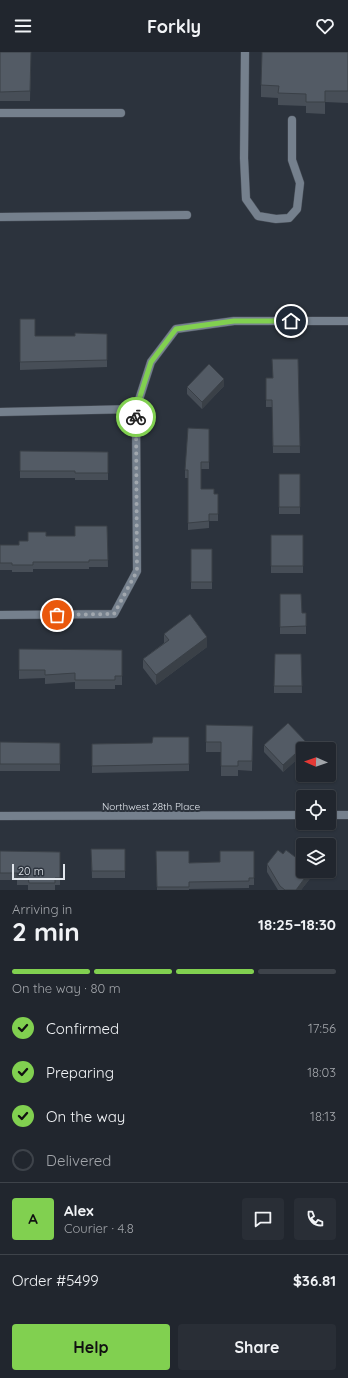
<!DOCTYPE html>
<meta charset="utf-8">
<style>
:root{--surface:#21262e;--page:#292e36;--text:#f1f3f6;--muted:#a2a5aa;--line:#3e434a;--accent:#81d050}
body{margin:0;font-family:Quicksand,sans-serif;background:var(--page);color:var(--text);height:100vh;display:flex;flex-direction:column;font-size:15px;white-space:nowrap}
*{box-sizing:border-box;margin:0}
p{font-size:13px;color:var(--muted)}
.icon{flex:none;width:22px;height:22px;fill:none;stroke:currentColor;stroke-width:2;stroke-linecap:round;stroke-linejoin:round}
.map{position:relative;height:838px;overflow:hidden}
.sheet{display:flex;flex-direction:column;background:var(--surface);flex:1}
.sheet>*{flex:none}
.needle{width:26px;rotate:272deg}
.controls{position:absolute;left:296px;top:690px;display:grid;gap:8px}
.controls a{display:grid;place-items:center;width:40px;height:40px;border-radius:4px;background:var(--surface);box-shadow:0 1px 3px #0004,0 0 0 1px var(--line);font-size:20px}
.scale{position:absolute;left:12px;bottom:10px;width:53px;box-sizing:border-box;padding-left:4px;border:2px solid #e0e5eb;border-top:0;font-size:11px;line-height:14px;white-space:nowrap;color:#e0e5eb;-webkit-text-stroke:3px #2c333d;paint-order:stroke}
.pin{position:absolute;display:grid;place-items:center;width:34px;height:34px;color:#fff;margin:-17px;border:2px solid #fff;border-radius:50%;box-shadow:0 1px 4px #0007}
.courier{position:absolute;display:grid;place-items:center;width:40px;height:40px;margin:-20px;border:3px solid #81d050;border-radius:50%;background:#fff;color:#222;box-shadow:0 1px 5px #0007}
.summary em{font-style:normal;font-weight:700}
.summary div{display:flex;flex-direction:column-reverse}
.summary{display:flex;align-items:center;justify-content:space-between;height:68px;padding:0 12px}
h1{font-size:26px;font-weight:700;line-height:30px}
.bar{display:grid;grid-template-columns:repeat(4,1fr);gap:6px 4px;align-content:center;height:48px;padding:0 12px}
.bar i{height:5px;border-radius:3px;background:var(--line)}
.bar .selected{background:var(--accent)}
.bar p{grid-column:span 4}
.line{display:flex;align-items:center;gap:10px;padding:0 12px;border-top:1px solid var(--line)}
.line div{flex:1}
.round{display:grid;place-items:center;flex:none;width:42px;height:42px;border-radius:4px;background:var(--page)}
ol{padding:0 12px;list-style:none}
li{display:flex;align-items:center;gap:12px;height:44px}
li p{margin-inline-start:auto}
li .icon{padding:4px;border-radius:50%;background:var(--accent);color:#111;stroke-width:4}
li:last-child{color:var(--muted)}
li i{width:22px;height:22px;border:2px solid var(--line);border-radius:50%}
.cta{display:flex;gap:8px;margin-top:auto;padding:8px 12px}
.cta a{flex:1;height:46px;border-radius:4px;background:var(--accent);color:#111;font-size:16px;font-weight:700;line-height:46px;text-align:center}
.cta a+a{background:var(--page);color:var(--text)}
header{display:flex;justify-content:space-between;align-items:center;height:52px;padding:0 12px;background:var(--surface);font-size:18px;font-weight:700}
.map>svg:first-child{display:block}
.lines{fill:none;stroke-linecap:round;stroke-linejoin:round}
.lane-casing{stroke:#494f59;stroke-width:9}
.street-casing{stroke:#494f59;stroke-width:9}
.lane{stroke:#75808d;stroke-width:8}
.street{stroke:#75808d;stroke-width:8}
.wall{fill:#474e57}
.shaded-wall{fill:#3a4047}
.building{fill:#535b65;stroke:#3a4047}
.done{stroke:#a1a7ae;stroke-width:4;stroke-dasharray:0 7.2}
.route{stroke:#81d050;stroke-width:5}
.labels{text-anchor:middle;stroke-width:4;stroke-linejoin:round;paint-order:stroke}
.street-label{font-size:10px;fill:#e0e5eb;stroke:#2c333d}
</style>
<header><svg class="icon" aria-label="menu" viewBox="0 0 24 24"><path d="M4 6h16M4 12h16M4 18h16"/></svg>Forkly<svg class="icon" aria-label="heart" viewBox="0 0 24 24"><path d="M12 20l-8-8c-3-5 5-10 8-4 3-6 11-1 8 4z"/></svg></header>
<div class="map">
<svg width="348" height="838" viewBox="0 0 348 838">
<rect width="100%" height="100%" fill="#2c333d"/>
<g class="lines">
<!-- lane casing -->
<g class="lane-casing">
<path id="lane" d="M245 0 244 106 246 147 258 164 276 167 289 166 297 157 300 131 292 108V68
M0 61H121
M0 165 187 163"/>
</g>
<!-- street casing -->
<g class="street-casing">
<path id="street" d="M0 360 136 357
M0 563 114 562 137 519 136 357 151 310 176 277 234 269H348
M329 763H348
M0 764 303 763"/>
</g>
<!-- lane -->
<use href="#lane" class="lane"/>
<!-- street -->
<use href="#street" class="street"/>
</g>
<!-- wall -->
<path class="wall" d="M0 0H31L30 49H0Z
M348 0V51L325 50V62L306 61V54L278 53V46L261 45V33Z
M20 267 35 284H75L107 282V315L20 318Z
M298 307 300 401H273L272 355H266V334L272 326Z
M224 334 202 357 187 342V335Z
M209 377V417H201V437L214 442 218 449V469H209V476L188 478V426H185V418Z
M20 399 108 400V428H75V426H20Z
M279 422H300V462H279Z
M107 474 108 515H89V517H33V520H12V518H0V493H19L28 489 46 484H75Z
M271 483H303V521H271Z
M191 497H212V537H191Z
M280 542 302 561H306V582H280Z
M164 582 207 595 156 633 143 616V607L164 591Z
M19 597 122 598V633H115V637H75V630L45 632V626L19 627Z
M301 602 302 641H274V634Z
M206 673 253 674 252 719 238 718V724H221V700H206Z
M189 685V719L92 721V692L152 691Z
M0 690 60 691V719H0Z
M264 693 307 697H303V702L283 720 264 700Z
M91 797H125V826H92Z
M0 799 60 800V833H55V838H28V833H17V828H0Z
M156 799 189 811 220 810 254 799V833H249V836L189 837V838H157Z
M283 802 312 819V824L301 838H278L267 820V812Z"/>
<!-- shaded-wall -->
<path class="shaded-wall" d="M224 327V334L202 357V350Z
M207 585V595L156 633V623Z
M307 691V697H303V702L283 720V713Z
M310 819H312V824L301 838H296Z"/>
<!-- building -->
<path class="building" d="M0 0H31L30 39 0 40Z
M262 0H348V39H325V50H306V42L278 41 279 34 261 33Z
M20 267H35V284H75V281L107 282V308L20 310Z
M272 307H298L300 394H273L272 348H266V326H273Z
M209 312 224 327 202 350 187 335Z
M188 376 209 377V410H201V437H214V442H218V462H209V469L188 471V418H185Z
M20 399 108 400V421H75V419H20Z
M279 422H300V455H279Z
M75 474H107L108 508H89V510H33V513H12V511H0V493H19V489H28V480H46V484H75Z
M271 483H303V514H271Z
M191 497H212V530H191Z
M280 542H301L302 561H306V574L280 575Z
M190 562 207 585 156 623 143 607 169 588 164 582Z
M19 597 122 598V624H115V628H75V621L45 623V618H19Z
M275 602H301L302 634H274Z
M288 671 307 691 283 713 264 693Z
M206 673 253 674 252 709H238V714H221V690H206Z
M153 685H189V712L92 714V692L152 691Z
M0 690 60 691V712H0Z
M91 797H125V819H92Z
M278 798 283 802 286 798 303 811V819H310L296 838H285L280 834 267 812Z
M0 799 60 800V826H55V831H29L28 826H17V821H0Z
M156 799H189V811L220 810V799H254V826H249V829L189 830V835H157Z"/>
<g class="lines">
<!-- done -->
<path class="done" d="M57 563 114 562 137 519 136 365"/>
<!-- route -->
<path class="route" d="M136 365V357L151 310 176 277 234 269H291"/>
</g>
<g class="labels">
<!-- street labels -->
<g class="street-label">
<text x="151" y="758">Northwest 28th Place</text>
</g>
</g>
</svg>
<div class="controls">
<a><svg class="needle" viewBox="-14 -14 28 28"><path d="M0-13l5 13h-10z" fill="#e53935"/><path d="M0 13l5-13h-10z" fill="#a2a5aa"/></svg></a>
<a><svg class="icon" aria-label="locate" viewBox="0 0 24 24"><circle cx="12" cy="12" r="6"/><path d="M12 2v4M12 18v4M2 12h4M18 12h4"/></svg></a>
<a><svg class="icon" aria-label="layers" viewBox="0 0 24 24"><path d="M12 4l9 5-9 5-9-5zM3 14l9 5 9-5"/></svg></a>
</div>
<div class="scale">20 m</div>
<div class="pin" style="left:57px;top:563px;background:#ea580c"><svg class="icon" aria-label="bag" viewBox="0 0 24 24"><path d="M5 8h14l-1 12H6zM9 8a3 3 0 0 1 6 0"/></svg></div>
<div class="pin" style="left:291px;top:269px;background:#1f2937"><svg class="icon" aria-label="home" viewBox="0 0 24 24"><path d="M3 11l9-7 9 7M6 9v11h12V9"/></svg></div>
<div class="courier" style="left:136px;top:365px"><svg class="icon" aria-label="bike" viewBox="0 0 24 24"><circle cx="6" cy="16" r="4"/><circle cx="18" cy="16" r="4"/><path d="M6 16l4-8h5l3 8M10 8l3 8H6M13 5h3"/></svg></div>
</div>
<section class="sheet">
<div class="summary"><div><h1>2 min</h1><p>Arriving in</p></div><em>18:25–18:30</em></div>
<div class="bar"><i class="selected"></i><i class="selected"></i><i class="selected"></i><i></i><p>On the way · 80 m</p></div>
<ol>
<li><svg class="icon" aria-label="check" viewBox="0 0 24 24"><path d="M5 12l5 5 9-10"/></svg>Confirmed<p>17:56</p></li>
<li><svg class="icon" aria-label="check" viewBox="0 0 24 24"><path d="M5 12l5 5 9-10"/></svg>Preparing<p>18:03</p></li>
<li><svg class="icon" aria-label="check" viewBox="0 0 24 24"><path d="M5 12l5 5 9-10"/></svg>On the way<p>18:13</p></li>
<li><i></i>Delivered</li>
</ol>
<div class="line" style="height:72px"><b class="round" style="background:var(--accent);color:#111">A</b><div><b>Alex</b><p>Courier · 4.8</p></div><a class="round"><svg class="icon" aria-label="chat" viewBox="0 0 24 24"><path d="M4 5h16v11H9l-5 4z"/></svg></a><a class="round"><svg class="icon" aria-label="phone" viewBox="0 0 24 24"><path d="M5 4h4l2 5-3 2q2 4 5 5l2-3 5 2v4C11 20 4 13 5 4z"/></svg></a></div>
<div class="line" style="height:52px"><div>Order #5499</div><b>$36.81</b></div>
<div class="cta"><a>Help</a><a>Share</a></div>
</section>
